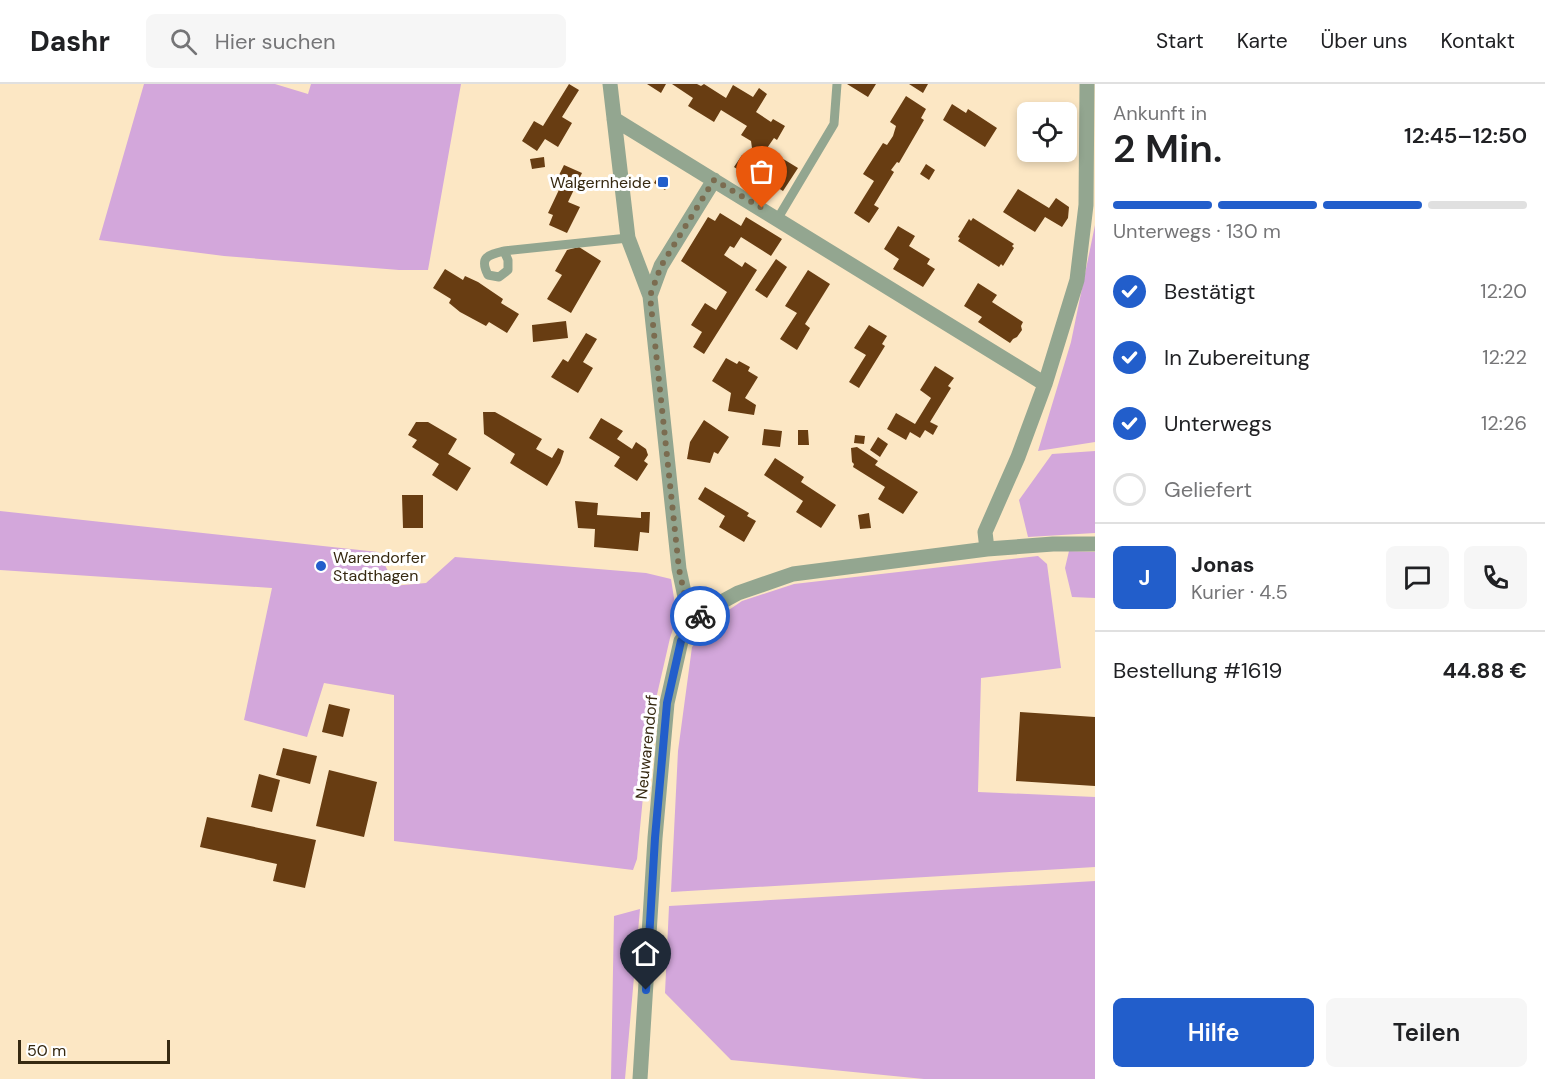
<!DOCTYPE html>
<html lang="de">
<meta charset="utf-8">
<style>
:root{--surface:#fff;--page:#f6f6f6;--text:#202124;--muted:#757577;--line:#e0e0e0;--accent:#225ecb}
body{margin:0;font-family:"DM Sans",sans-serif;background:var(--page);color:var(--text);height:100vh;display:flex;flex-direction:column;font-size:22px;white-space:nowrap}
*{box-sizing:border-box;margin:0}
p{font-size:20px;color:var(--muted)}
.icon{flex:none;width:33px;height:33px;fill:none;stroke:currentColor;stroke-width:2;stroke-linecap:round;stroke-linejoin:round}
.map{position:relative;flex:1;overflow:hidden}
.sheet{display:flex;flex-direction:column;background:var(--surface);width:450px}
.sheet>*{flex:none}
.tools{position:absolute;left:1017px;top:18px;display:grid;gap:12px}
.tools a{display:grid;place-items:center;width:60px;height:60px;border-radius:9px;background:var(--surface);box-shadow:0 3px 9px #0003;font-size:30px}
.scale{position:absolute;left:18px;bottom:15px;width:152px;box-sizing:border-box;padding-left:6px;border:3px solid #362911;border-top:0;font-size:16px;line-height:21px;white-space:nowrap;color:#362911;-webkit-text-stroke:4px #fff;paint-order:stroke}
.pin{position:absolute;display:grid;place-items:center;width:51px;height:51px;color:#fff;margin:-62px -26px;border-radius:50% 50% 50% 0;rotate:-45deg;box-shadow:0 0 6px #0007}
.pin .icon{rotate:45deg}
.courier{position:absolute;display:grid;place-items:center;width:60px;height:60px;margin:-30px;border:4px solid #225ecb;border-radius:50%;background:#fff;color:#222;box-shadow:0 2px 8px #0007}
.head em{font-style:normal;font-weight:600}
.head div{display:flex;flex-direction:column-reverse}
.head{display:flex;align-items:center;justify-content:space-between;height:102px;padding:0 18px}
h1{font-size:39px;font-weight:600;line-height:45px}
.bar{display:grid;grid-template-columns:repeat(4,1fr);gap:9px 6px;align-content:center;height:72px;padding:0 18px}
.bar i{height:8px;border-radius:4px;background:var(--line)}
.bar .current{background:var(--accent)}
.bar p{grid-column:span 4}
.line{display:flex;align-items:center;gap:15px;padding:0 18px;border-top:2px solid var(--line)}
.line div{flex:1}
.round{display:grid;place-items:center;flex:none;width:63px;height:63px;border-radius:9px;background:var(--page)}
ol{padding:0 18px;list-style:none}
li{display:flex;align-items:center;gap:18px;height:66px}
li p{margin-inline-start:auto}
li .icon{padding:6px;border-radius:50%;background:var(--accent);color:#fff;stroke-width:4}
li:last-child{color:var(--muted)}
li i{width:33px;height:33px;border:3px solid var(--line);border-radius:50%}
.cta{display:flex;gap:12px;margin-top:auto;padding:12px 18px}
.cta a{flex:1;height:69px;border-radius:9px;background:var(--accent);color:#fff;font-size:24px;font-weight:600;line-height:69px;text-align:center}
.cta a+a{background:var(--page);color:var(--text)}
header{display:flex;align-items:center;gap:36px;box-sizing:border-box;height:84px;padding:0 30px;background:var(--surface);border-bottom:2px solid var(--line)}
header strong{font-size:28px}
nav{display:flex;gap:33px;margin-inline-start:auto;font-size:21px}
.search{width:420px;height:54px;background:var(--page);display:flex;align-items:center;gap:15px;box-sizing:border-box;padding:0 21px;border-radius:9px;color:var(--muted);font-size:22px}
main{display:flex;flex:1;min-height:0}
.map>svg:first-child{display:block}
.green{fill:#d3a7db}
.building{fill:#683d12}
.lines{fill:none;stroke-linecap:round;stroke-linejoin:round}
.service{stroke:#93a690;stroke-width:9}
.minor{stroke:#93a690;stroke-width:15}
.done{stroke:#7b6c50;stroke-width:6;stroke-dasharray:0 10.8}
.route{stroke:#225ecb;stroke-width:8}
.poi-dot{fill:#225ecb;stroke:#fff;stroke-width:2}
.labels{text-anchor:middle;stroke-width:6;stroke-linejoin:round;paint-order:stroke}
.poi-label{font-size:16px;fill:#362911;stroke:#fff;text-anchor:end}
.street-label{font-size:16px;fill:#362911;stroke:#fff}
</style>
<header>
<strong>Dashr</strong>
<div class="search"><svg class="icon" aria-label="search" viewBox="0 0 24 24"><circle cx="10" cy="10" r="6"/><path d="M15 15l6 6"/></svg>Hier suchen</div>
<nav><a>Start</a><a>Karte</a><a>Über uns</a><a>Kontakt</a></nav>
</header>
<main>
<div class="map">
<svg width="1095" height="995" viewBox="0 0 1095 995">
<rect width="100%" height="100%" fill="#fce7c4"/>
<!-- green -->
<path class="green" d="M144 0H275L308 10 311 0H461L428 186H399L224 172 99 156Z
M1095 141V358L1038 367 1071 258Z
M1095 367V449L1028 453 1019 416 1052 370Z
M0 427 378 468 388 487 392 502 426 499 455 473 646 489 671 495 677 533 670 554 656 615 648 661 637 775 633 786 394 757V611L324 599 307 653 244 636 272 504 0 486Z
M1069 467 1095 468V514L1072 513 1065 484Z
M1038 472 1047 480 1061 584 981 594 978 708 1095 713V783L671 808 678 667 692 563 714 536 742 517 794 500Z
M1095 797V995H924L731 976 665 909 669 822Z
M640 825 625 995H611L614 832Z"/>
<!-- building -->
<path class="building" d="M569 0 579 6 562 33 572 39 558 63 545 55 537 67 522 57 534 37 543 42Z
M647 0H666L661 9Z
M672 0H697L701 2 704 0 726 14 733 1 753 13 759 4 767 10 756 28 771 38 773 35 785 42 777 56 774 54 765 67 773 72 769 77 774 82 780 73 798 84 783 107 759 92 756 97 734 83 742 71 749 69 752 64 751 57 741 51 747 42 721 26 714 38 688 22 693 14Z
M847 0H876L868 13Z
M909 0H928L923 9Z
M906 12 926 25 921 34 924 36 899 79 897 78 891 86 894 88 874 121 879 124 869 139 854 129 874 97 863 90 883 59 887 61 893 52 896 42 890 38Z
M952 20 966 29 968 25 997 44 985 63 943 36Z
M544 73 545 83 532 85 530 75Z
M926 80 935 86 929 96 920 90Z
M564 81 582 89 568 118 580 123 567 149 549 141 553 131 548 129 565 93 559 91Z
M658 92 670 99 665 106 654 99Z
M1018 105 1049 124 1056 114 1069 123 1068 134 1062 143 1045 133 1035 148 1003 128Z
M720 129 741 142 746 133 782 155 771 172 741 153 734 164 730 162 724 171 742 183 745 178 757 186 704 270 693 263 702 248 691 241 705 219 716 226 727 208 681 177 708 133 715 137Z
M973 134 1014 160 1012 162 1014 164 1003 182 1001 180 999 183 958 157 960 154 958 153 969 135 971 137Z
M898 142 915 152 909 162 930 175 927 180 935 185 923 203 893 185 899 175 884 165Z
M579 163 601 177 571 229 547 215 562 191 555 187 567 166Z
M776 175 787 183 767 214 755 206Z
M445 185 463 196 465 192 478 198 503 215 501 219 519 230 507 249 489 238 486 242 460 228 449 219 451 215 433 204Z
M808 186 830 200 805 240 810 244 797 266 780 255 797 229 785 222Z
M978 199 997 211 992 218 1023 238 1021 242 1022 246 1017 253 1013 255 1010 259 978 238 982 233 964 222Z
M566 237 568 254 533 258 532 241Z
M869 241 887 252 882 260 885 262 859 304 849 298 866 271 854 264Z
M586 249 597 255 583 278 593 284 578 309 551 293 563 275 568 278Z
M726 274 737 280 739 277 750 283 748 287 758 293 745 314 756 321 754 331 728 327 731 309 712 297Z
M935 282 954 294 948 302 951 304 930 338 938 342 933 351 925 346 920 354 910 348 906 356 887 345 896 329 915 340 931 314 920 306Z
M483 328H495L542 355 536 365 552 374 558 364 564 367 560 379 547 402 510 379 515 370 484 350Z
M601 334 623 347 617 355 632 365 636 358 646 365 648 371 644 377 648 380 637 397 614 382 620 373 589 354Z
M704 336 729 353 718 370 714 368 710 379 687 375 690 358Z
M416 338H428L457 355 448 370 471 384 457 407 432 391 439 380 412 363 417 356 408 351Z
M764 345 782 347 780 363 762 361Z
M798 346H808L809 361H798Z
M855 351 865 352 864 360 854 359Z
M878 353 888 360 880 373 870 366Z
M857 363 878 377 875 381 918 408 903 430 878 415 885 403 853 383 854 380 852 378 851 364Z
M775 374 804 393 801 398 836 421 821 444 796 428 803 417 764 391Z
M705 403 749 429 747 432 756 437 744 458 719 443 725 432 698 415Z
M402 411H423V444H403Z
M575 417 598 419 597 431 641 434V428H650L649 449 640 448 638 467 594 463 595 445 578 444Z
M869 429 871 444 860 445 858 431Z
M329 620 350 625 343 653 322 648Z
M1020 628 1095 633V702L1016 697Z
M283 664 317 672 310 700 276 691Z
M329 686 377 698 364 753 316 742Z
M259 690 280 696 272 728 251 723Z
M207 733 316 756 305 804 273 797 277 780 200 763Z"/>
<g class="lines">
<!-- service -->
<path class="service" d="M778 134 834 40 837 0
M504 167 508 176V186L499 193 488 191C479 173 488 171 504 167L628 154"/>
<!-- minor -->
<path class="minor" d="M610 0 628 154 650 212 679 485 685 513 703 528
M614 35 1045 300
M650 212 661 182 714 96
M987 465 985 448 1018 373 1045 300 1077 196 1086 121 1087 0
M640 995 655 754 667 619 681 557 703 528 738 509 793 490 987 465 1053 460H1095"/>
</g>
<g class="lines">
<!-- done -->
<path class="done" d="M700 532 703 528 685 513 679 485 650 212 661 182 714 96 762 124"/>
<!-- route -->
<path class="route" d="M646 906 655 754 667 619 681 557 700 532"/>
</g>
<!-- markers -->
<g class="poi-dot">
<rect x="657" y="92" width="12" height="12" rx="3"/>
<circle cx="321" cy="482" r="6"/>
</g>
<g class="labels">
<!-- poi labels -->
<g class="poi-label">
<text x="651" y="104">Walgernheide</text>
<text x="333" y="479" text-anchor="start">Warendorfer<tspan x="333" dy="18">Stadthagen</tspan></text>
</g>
<!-- street labels -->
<g class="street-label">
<text transform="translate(646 663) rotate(-84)" y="6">Neuwarendorf</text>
</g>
</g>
</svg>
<div class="tools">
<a><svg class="icon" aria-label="locate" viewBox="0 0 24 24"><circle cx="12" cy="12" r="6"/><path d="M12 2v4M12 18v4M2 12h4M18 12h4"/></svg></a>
</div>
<div class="scale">50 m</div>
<div class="pin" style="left:762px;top:124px;background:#ea580c"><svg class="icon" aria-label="bag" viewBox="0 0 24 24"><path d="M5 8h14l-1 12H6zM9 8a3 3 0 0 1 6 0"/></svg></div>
<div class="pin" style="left:646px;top:906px;background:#1f2937"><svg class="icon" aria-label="home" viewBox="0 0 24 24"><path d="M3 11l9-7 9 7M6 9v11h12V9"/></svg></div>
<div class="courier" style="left:700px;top:532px"><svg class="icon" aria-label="bike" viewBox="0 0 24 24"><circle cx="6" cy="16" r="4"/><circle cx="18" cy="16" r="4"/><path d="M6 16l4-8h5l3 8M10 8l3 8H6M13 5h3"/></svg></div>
</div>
<section class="sheet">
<div class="head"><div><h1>2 Min.</h1><p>Ankunft in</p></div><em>12:45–12:50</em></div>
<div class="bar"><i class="current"></i><i class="current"></i><i class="current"></i><i></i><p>Unterwegs · 130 m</p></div>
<ol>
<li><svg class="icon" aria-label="check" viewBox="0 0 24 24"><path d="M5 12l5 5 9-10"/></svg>Bestätigt<p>12:20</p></li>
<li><svg class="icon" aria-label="check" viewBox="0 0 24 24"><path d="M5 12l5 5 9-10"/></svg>In Zubereitung<p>12:22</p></li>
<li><svg class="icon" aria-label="check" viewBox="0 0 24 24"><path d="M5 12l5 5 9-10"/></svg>Unterwegs<p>12:26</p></li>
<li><i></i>Geliefert</li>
</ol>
<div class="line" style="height:108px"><b class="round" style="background:var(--accent);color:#fff">J</b><div><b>Jonas</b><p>Kurier · 4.5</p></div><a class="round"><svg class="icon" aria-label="chat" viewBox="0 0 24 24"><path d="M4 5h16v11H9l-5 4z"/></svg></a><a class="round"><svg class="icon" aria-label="phone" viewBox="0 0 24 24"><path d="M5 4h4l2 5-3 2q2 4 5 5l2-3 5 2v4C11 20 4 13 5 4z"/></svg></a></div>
<div class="line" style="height:78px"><div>Bestellung #1619</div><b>44.88 €</b></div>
<div class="cta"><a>Hilfe</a><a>Teilen</a></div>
</section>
</main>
